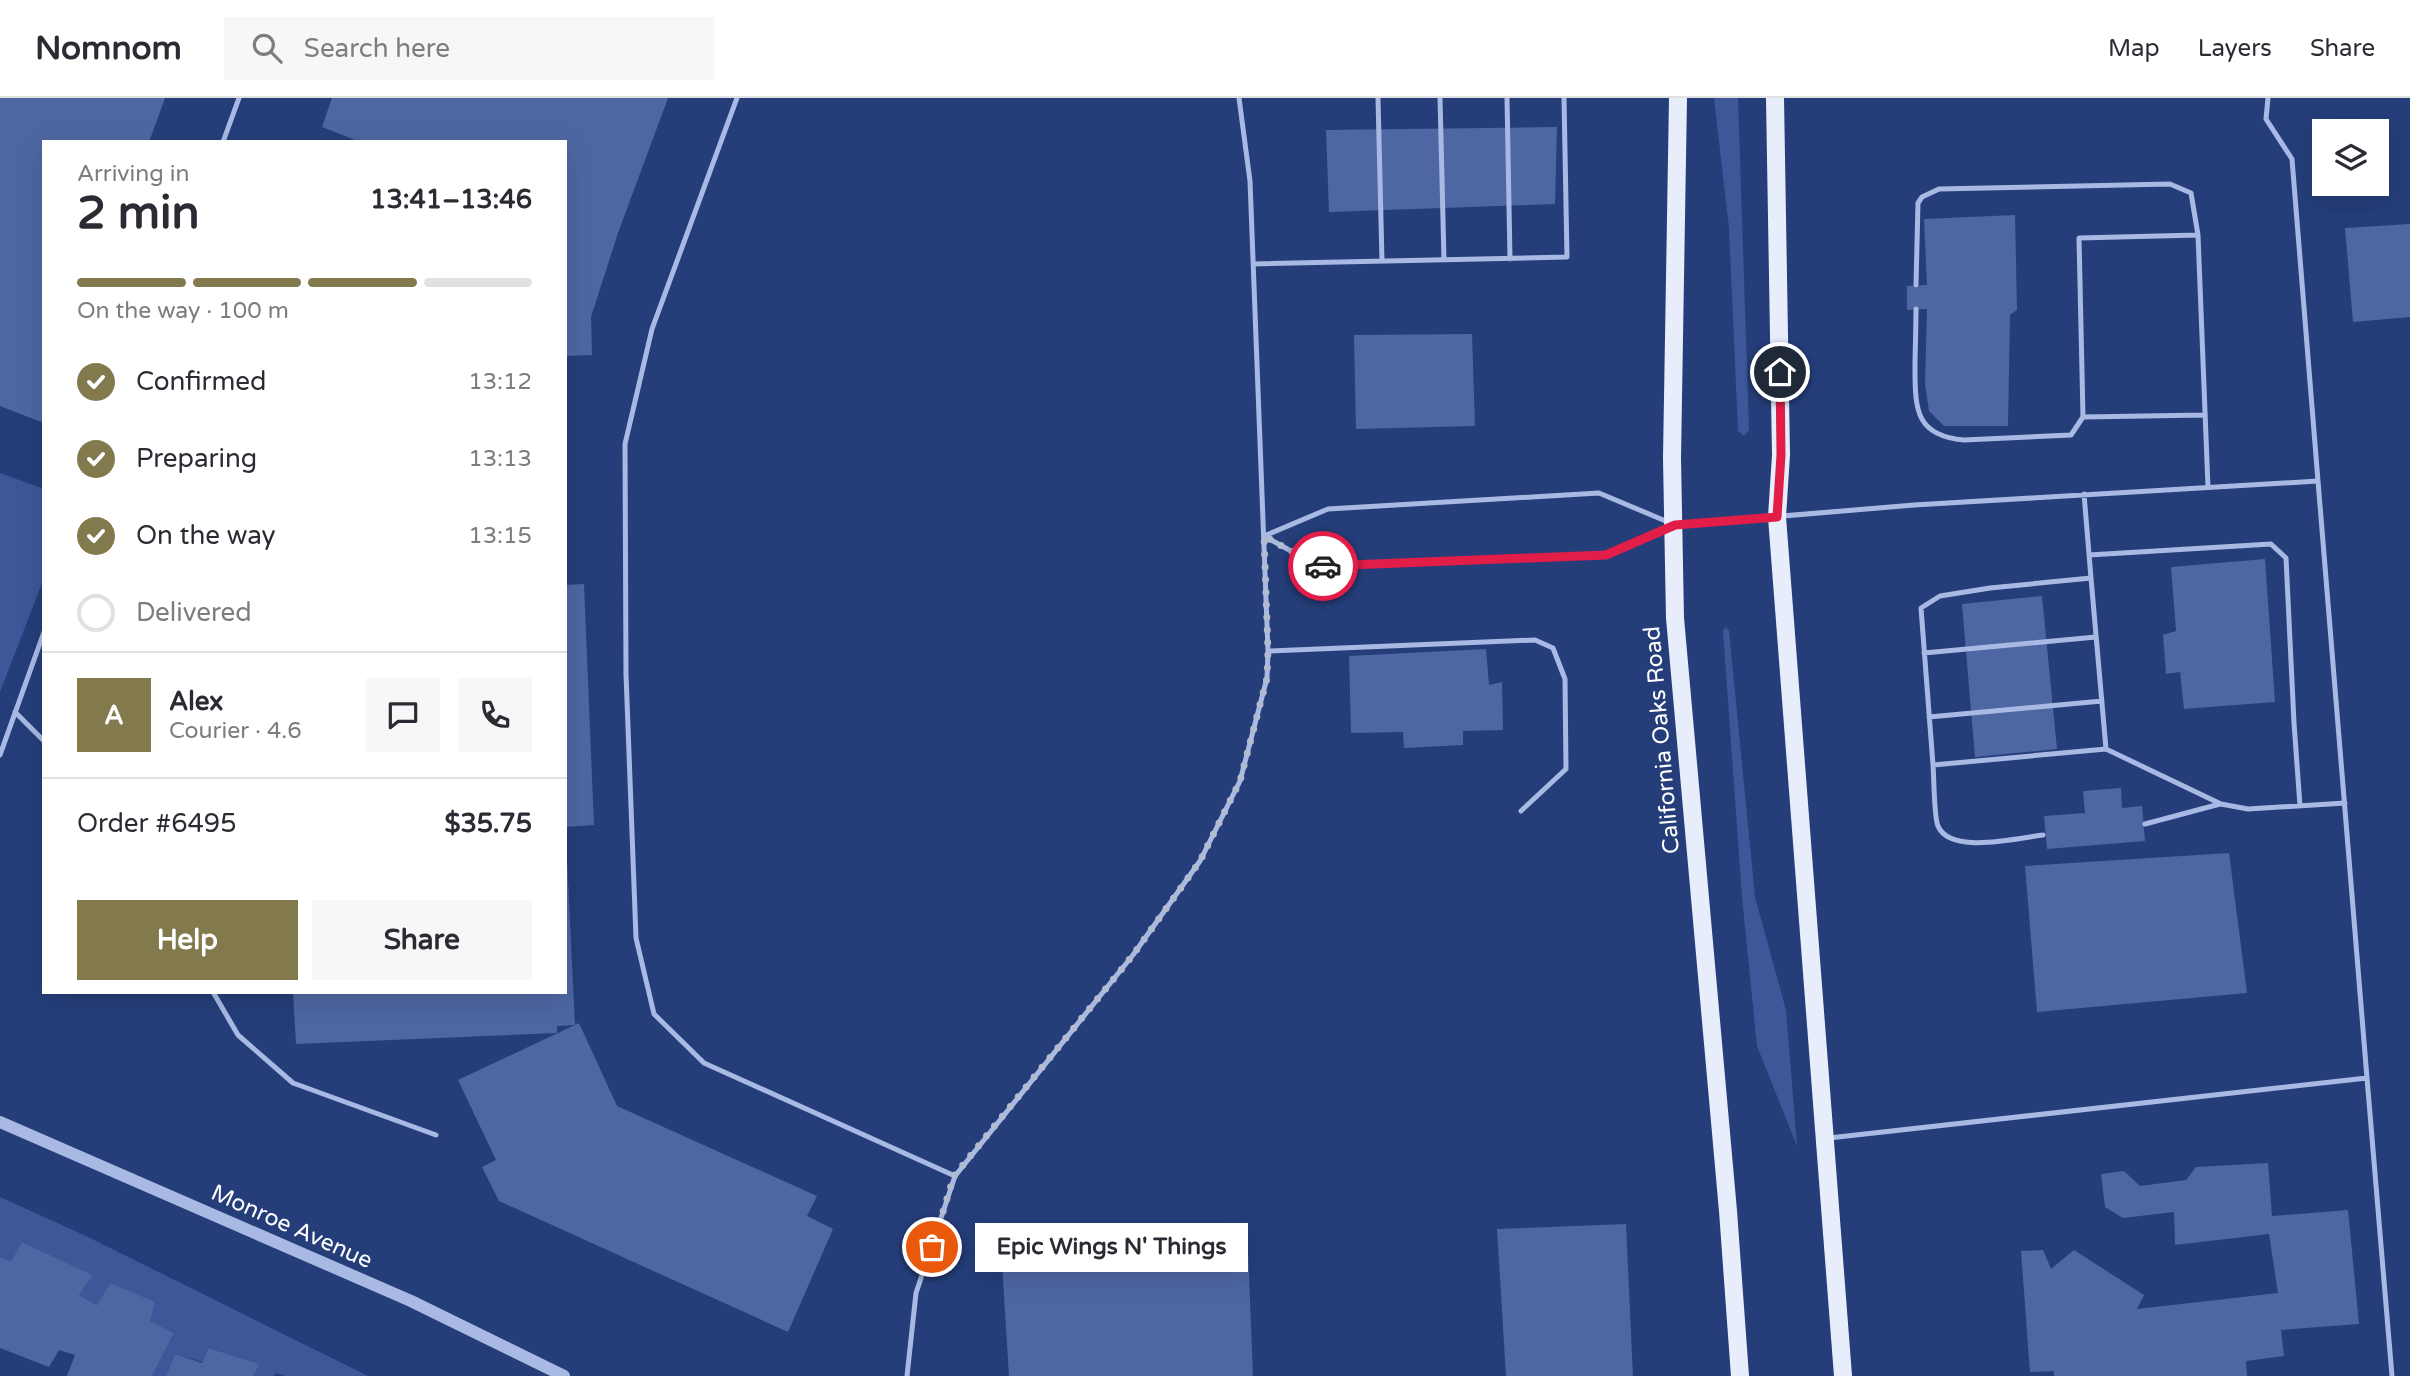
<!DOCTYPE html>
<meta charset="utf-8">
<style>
:root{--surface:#fff;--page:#f7f7f7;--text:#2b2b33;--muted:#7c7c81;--line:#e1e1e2;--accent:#827a4d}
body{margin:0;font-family:"Varela Round",sans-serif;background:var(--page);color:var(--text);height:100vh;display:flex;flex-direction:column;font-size:26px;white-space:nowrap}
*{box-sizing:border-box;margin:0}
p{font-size:23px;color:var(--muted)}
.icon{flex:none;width:38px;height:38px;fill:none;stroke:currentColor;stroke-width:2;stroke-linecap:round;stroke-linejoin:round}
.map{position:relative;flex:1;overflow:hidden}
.panel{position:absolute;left:42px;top:42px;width:525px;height:854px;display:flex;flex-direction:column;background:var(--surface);border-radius:0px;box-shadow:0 7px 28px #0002}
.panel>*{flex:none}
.fabs{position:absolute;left:2312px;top:21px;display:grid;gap:14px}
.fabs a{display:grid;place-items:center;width:77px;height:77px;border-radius:0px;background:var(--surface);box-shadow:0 7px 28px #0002;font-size:35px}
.pin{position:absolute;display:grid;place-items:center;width:60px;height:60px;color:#fff;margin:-30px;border:4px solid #fff;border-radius:50%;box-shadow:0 2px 7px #0007}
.courier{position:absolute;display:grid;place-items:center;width:70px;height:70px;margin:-35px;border:5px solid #e11d48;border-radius:50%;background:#fff;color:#222;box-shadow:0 2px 9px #0007}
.bubble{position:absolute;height:49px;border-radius:0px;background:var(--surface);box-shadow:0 7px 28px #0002;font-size:23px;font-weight:700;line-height:49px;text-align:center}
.headline em{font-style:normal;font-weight:700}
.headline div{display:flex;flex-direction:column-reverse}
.headline{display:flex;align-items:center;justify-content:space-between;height:119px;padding:0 35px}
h1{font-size:46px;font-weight:700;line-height:52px}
.bar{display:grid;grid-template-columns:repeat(4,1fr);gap:10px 7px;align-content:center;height:84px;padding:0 35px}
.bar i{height:9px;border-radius:5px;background:var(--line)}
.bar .selected{background:var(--accent)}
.bar p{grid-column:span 4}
.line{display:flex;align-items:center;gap:18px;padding:0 35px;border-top:2px solid var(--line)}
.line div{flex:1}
.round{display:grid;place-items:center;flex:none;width:74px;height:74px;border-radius:0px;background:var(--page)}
ol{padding:0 35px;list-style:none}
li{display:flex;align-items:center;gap:21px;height:77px}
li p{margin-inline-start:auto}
li .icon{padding:7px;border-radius:50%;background:var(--accent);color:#fff;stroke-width:4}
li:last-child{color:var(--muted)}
li i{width:38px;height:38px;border:4px solid var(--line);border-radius:50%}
.cta{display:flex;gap:14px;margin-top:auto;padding:14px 35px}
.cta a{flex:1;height:80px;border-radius:0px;background:var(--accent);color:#fff;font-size:28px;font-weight:700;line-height:80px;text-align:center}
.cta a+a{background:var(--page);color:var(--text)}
header{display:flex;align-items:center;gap:42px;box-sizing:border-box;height:98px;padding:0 35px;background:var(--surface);border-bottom:2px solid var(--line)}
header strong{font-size:33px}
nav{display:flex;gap:38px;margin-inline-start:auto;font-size:24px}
.search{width:490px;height:63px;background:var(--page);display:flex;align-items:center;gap:18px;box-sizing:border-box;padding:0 24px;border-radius:0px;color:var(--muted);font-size:26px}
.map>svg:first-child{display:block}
.green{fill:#3c5899}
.building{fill:#4e67a3}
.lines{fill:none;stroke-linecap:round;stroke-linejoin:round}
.service{stroke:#a8bae4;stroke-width:5}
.tertiary{stroke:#a8bae4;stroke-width:12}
.primary{stroke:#e8edfc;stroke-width:18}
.done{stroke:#b3bbd0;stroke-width:7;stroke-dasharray:0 12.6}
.route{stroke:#e11d48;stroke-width:9}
.labels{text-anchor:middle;stroke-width:6;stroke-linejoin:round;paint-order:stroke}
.street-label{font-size:23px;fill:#fff;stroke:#253e7a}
</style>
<header>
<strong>Nomnom</strong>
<div class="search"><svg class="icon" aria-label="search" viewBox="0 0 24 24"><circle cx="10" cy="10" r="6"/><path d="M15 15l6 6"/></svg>Search here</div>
<nav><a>Map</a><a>Layers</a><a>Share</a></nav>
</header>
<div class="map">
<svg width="2410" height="1278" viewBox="0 0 2410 1278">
<rect width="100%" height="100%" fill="#253e7a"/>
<!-- green -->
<path class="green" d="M1714 0H1738L1749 332 1744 338 1738 333 1729 130Z
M0 375 44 391V480L0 594Z
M1726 529 1729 533 1755 799 1786 912 1797 1048 1757 948 1742 799 1723 533Z
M0 1099 86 1138 368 1278H285L276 1275 274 1278H253L258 1266 210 1250 203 1264 175 1256 166 1278H152L174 1235 150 1223 110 1185 97 1207 79 1197 93 1177 22 1144 11 1163 0 1159Z"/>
<!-- building -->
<path class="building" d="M0 0H165L149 44H44V318L41 324 0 308Z
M332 0H668L618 135 591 219 592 257 565 258V44H360L322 29Z
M1557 29 1555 106 1329 114 1326 32Z
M2015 117 2017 212 2010 217 2008 328H1944L1929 313 1925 286 1927 211 1907 212V188L1927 187 1924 121Z
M2410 126V219L2353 224 2345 130Z
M1472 236 1475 328 1356 331 1354 237Z
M2265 461 2275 604 2184 611 2180 574 2166 576 2163 537 2176 533 2171 469Z
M584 486 594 727 565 729V487Z
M2042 498 2057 651 1975 659 1962 506Z
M1486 551 1489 587 1502 584 1503 632 1463 633V647L1404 650 1403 634 1351 635 1349 558Z
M2121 690 2122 710 2142 708 2145 743 2047 751 2044 718 2085 715 2083 693Z
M2229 755 2247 895 2037 914 2025 768Z
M565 761H567L575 927 579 925 617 1008 817 1098 807 1118 833 1131 788 1234 499 1103 482 1069 496 1062 458 982 575 927 557 928V935L296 946 293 894H565Z
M2268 1065 2272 1118 2348 1112 2359 1226 2281 1232 2284 1258 2246 1263 2247 1278H2054V1273L2030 1274 2021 1153 2043 1152 2051 1171 2074 1152 2144 1197 2137 1211 2278 1195 2269 1136 2175 1147 2174 1114 2123 1120 2105 1109 2101 1076 2124 1073 2140 1088 2186 1082 2196 1069Z
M1626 1126 1633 1278H1506L1497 1131Z
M22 1144 93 1177 79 1197 97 1207 110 1185 155 1204 150 1223 174 1235 152 1278H67L75 1257 59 1252 49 1269 0 1250V1159L11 1163Z
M1248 1152 1253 1278H1009L1002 1165Z
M209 1250 259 1266 253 1278H166L175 1256 202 1265Z"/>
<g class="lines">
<!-- service -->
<path class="service" d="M737 0 652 231 625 346 626 576 636 840 654 916 704 965 955 1078
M1378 0 1382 163
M1440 0 1444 162
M1507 0 1510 161
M223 44 239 0
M1253 166 1567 159 1564 0
M1916 187 1918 105 1922 99 1939 91 2170 86 2191 95 2198 137
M1916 211C1916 232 1915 252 1915 272 1915 313 1917 338 1964 342L2071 337 2083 319 2079 140 2198 137 2208 389
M2083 319 2205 317
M2084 396 2091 480
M1264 438 1318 468 1606 457 1675 427 1914 407 2318 383 2292 61 2266 21 2268 0
M1264 438 1328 411 1599 395 1668 424
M2089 457 2271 446 2286 460 2294 625 2300 708
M1268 553 1535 542 1553 550 1565 581 1566 671 1521 713
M1924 555 2096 539
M15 614 44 643
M1929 619 2102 603
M2106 651 2091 480 1990 490 1940 498 1921 510 1933 667 2106 651 2221 706 2248 711 2345 705
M0 657 44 534
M1933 667C1934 679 1934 720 1938 728 1950 757 2018 740 2043 737
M2145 726 2220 706
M213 894 238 937 293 985 436 1037
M2367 980 2392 1278
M1829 1040 2367 980 2318 383
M907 1278 916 1195 955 1078 1133 857 1200 763 1240 683 1267 580 1268 553 1250 83 1239 0"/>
<!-- tertiary -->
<path class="tertiary" d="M0 1024 411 1203 564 1278"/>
<!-- primary -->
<path class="primary" d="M1678 0 1672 360 1675 520 1728 1113 1740 1278
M1775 0 1781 357 1777 419 1843 1278"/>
</g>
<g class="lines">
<!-- done -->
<path class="done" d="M932 1149 954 1078 1133 857 1200 763 1240 683 1267 580 1268 553 1264 438 1318 468H1323"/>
<!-- route -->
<path class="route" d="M1323 468 1606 457 1675 427 1777 419 1781 357 1780 274"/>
</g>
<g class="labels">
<!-- street labels -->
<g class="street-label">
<text transform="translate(1661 642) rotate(-95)" y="8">California Oaks Road</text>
<text transform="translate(292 1128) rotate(24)" y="8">Monroe Avenue</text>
</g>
</g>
</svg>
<div class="fabs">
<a><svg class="icon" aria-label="layers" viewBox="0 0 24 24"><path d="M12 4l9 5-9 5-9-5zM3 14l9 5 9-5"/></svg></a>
</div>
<div class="pin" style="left:932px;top:1149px;background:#ea580c"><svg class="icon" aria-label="bag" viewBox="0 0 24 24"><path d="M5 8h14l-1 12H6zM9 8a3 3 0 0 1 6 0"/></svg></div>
<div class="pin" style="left:1780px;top:274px;background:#1f2937"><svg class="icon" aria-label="home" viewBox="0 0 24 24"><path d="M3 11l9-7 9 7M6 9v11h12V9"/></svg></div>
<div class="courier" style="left:1323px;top:468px"><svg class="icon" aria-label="car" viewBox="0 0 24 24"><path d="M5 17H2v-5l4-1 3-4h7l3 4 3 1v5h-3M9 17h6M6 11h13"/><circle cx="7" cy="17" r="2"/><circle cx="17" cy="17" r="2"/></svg></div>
<div class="bubble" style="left:975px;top:1125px;width:273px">Epic Wings N' Things</div>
<section class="panel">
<div class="headline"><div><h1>2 min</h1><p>Arriving in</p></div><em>13:41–13:46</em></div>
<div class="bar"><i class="selected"></i><i class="selected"></i><i class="selected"></i><i></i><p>On the way · 100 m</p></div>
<ol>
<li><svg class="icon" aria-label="check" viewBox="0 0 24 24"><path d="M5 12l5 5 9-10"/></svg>Confirmed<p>13:12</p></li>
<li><svg class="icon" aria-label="check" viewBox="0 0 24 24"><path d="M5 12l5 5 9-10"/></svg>Preparing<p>13:13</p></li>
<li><svg class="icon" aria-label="check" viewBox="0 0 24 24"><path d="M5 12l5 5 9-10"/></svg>On the way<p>13:15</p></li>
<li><i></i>Delivered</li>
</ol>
<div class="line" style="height:126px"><b class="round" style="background:var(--accent);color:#fff">A</b><div><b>Alex</b><p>Courier · 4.6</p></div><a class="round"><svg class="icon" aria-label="chat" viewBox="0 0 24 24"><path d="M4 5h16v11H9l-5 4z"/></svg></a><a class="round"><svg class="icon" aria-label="phone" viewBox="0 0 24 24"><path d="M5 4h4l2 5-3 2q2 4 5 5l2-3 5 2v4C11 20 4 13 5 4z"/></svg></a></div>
<div class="line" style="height:91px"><div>Order #6495</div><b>$35.75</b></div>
<div class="cta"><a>Help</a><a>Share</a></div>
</section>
</div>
